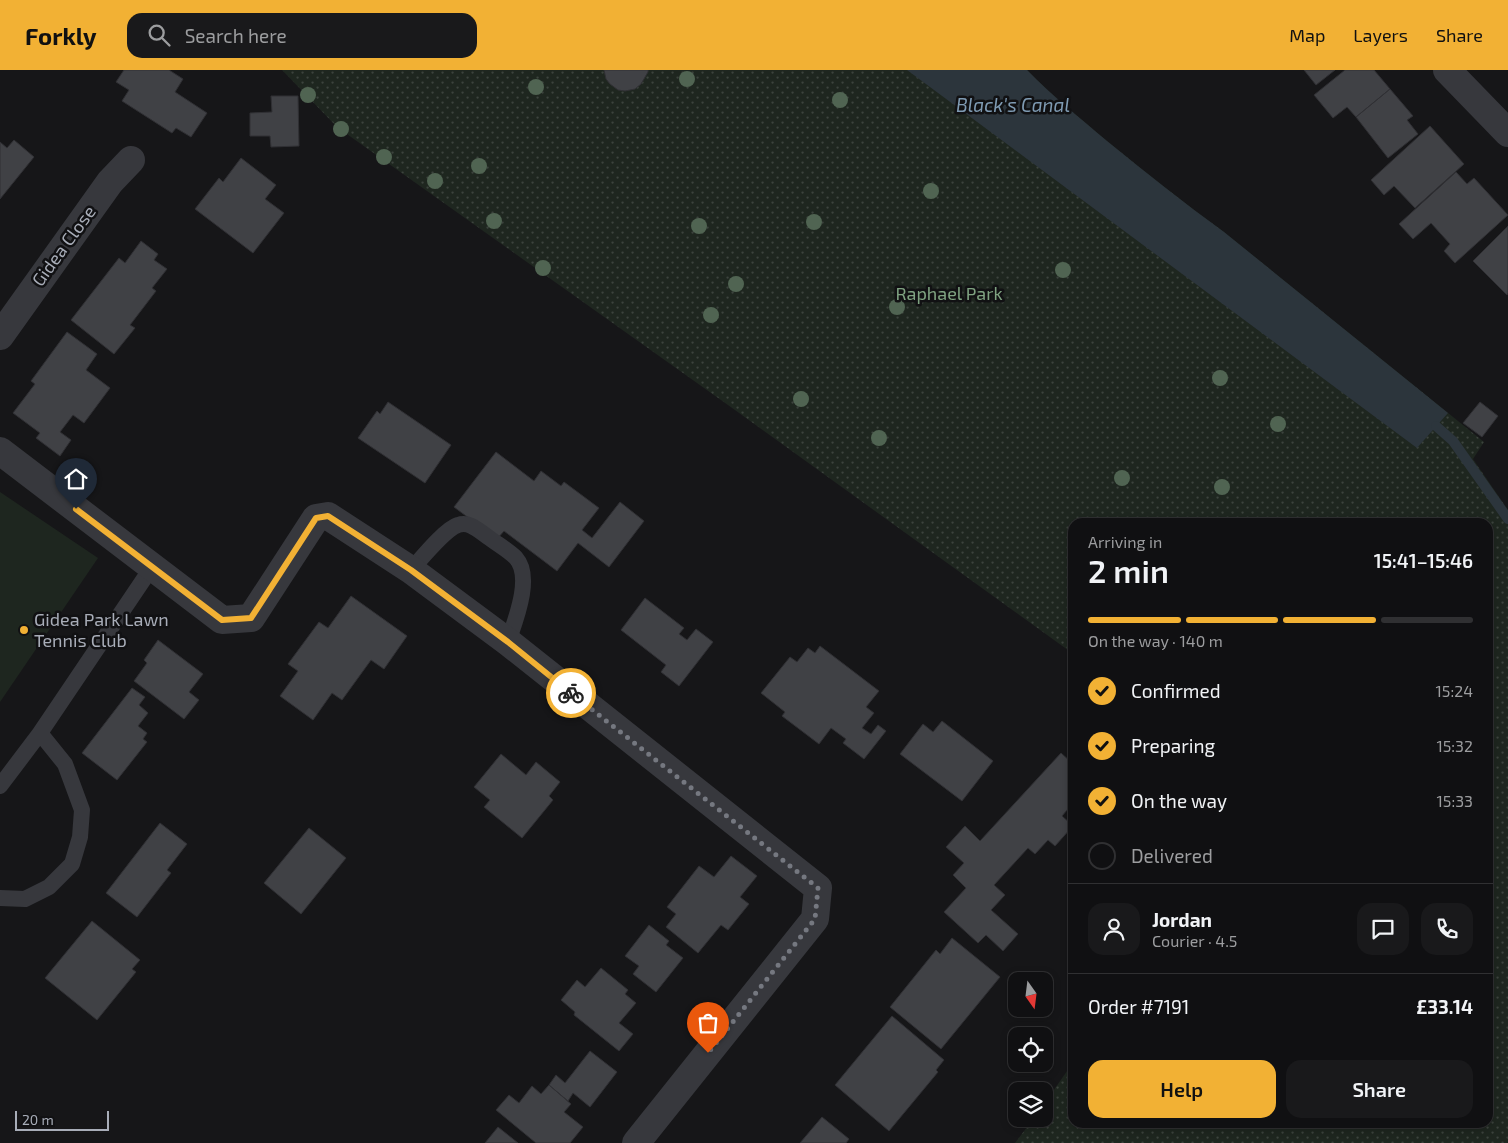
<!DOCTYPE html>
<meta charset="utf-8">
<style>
:root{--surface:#101012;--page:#19191b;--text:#f1f3f6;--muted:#9c9d9f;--line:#303032;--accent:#f2b134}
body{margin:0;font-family:"Exo 2",sans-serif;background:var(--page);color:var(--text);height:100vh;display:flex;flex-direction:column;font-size:19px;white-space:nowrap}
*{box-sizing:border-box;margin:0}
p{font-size:16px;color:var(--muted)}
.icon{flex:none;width:28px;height:28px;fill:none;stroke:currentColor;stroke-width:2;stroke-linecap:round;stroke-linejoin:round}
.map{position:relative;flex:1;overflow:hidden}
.side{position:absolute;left:1068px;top:448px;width:425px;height:610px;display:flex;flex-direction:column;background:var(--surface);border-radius:15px;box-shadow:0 2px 8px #0003,0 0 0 1px var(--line)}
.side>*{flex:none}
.needle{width:32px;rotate:166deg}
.controls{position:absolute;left:1008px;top:902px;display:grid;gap:10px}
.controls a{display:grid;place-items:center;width:45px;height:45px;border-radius:10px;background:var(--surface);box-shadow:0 2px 8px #0003,0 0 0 1px var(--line);font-size:25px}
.scale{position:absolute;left:15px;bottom:12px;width:94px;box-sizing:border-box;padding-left:5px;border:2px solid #a8adb8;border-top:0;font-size:14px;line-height:18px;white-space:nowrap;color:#a8adb8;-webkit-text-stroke:4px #111113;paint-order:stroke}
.pin{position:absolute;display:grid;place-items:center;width:42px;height:42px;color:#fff;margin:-51px -21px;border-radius:50% 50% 50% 0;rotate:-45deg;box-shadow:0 0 5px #0007}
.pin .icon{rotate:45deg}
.courier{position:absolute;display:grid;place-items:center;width:50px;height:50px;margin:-25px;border:4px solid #f2b134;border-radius:50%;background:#fff;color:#222;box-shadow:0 1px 6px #0007}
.overview em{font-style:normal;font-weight:600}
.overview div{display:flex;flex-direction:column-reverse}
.overview{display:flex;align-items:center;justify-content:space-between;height:85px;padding:0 20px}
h1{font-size:32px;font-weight:600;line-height:38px}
.bar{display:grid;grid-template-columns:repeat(4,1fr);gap:8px 5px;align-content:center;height:60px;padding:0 20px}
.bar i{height:6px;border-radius:4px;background:var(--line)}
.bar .selected{background:var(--accent)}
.bar p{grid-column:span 4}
.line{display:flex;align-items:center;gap:12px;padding:0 20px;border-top:1px solid var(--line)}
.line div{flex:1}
.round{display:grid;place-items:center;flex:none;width:52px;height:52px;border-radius:15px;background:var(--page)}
ol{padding:0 20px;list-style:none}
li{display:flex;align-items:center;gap:15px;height:55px}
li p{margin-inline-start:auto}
li .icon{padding:5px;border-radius:50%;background:var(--accent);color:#111;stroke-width:4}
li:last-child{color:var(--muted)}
li i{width:28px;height:28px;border:2px solid var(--line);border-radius:50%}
.action{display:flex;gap:10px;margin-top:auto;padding:10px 20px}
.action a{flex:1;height:58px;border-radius:15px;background:var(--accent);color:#111;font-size:20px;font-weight:600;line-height:58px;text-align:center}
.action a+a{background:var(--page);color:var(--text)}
header{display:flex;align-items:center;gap:30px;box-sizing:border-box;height:70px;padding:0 25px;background:var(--accent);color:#111}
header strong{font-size:24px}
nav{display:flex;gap:28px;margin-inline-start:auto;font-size:18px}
.search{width:350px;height:45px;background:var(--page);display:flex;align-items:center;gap:12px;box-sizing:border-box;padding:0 18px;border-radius:15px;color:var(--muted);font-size:19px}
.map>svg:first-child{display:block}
.grass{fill:#1e261f}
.park{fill:url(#park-dots)}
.water{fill:#2c353c}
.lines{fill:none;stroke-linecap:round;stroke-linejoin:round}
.stream{stroke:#2c353c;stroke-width:10}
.building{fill:#404145;stroke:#303034}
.service{stroke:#37383d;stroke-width:16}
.minor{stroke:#37383d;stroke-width:28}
.tree{fill:#506452}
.done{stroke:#757880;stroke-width:5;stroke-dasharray:0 9}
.route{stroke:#f2b134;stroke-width:6}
.poi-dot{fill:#f2b134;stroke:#111113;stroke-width:2}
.labels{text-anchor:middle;stroke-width:5;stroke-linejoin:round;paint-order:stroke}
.street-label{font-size:18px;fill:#a8adb8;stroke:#111113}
.park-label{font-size:18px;fill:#7fa381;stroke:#111113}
.poi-label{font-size:18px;fill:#a8adb8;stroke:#111113;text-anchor:start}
.water-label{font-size:19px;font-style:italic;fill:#7f9bb3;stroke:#111113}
</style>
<header>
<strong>Forkly</strong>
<div class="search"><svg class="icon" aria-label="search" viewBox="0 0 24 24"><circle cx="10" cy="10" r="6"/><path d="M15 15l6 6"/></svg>Search here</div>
<nav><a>Map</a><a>Layers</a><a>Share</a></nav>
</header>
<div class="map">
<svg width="1508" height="1073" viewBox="0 0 1508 1073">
<defs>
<pattern id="park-dots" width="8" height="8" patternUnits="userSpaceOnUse" patternTransform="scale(1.25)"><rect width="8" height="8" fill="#1e261f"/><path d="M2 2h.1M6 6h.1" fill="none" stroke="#3c433d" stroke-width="1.8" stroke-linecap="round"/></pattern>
</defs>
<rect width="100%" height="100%" fill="#161618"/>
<!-- grass -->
<path class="grass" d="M0 422 98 488 0 632Z"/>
<!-- park -->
<path class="park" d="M282 0H1027C1052 26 1080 48 1107 71 1145 102 1184 133 1224 162L1484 372 1473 389 1508 440V1073H1015L1033 1049H1044V1034L1072 994V1052H1488V452H1072V583L735 340 337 57Z"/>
<!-- water -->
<path class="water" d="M907 0H1027C1052 26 1080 48 1107 71 1145 102 1184 133 1224 162L1448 343 1417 378Z"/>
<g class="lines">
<!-- stream -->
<path class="stream" d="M1436 356 1453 371 1508 449"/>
</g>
<!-- building -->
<path class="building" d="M124 0H169L183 9 175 22 207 43 191 67 176 58 172 63 122 31 129 20 116 12Z
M604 0H648V2L641 14 635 19 625 21 618 20 610 14 606 9Z
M1304 0H1335L1316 15Z
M1345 0H1374L1390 19 1356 47 1347 37 1333 48 1314 25Z
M1390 19 1413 46 1407 50 1418 64 1388 88 1356 47Z
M271 26H298L299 76 271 77 270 66H250V43L272 42Z
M1430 56 1464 94 1415 138 1394 116 1384 125 1371 110Z
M14 70 34 87 0 129V72L7 78Z
M241 88 276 115 265 129 284 143 253 183 195 139 219 108 223 112Z
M1456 102 1467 114 1474 108 1508 145 1455 193 1444 181 1450 174 1431 153 1413 169 1399 154Z
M1508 156V223L1507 225 1473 191Z
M141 171 158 184 154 190 167 199 152 218 156 221 130 255 135 258 114 284 71 250 119 188 125 193Z
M67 262 97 284 86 300 110 318 84 353 73 345 60 362 71 370 60 386 36 368 40 363 13 343 35 314 31 311Z
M388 332 451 375 425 413 358 368 377 341 380 344Z
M1480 332 1498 346 1482 367 1463 353Z
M496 382 534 411 541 401 561 416 564 412 599 438 582 460 592 468 620 432 644 451 609 497 578 473 557 501 504 461 497 469 454 437Z
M351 526 407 566 384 599 371 590 342 630 332 623 313 650 280 626 298 601 288 594 319 552 328 558Z
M645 528 684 558 679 564 687 570 696 559 713 572 679 616 661 602 666 595 621 560Z
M158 570 203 604 189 622 199 630 184 649 134 611 147 593 144 590Z
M820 576 879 621 866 637 874 643 862 658 871 664 878 655 886 661 864 689 843 673 846 669 831 658 819 674 782 646 785 642 761 623 790 587 797 592 808 578 815 583Z
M132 618 145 627 139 635 148 643 138 656 147 663 143 669 147 672 117 710 82 683Z
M942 651 993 691 962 731 900 684 923 654 933 662Z
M1061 683 1072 693V734L1062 746 1072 755V757L1055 776 1048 770 1035 784 1028 778 994 815 1005 825 991 840 1018 864 1003 881 986 865 978 873 944 842 966 818 953 805 964 793 946 777 965 756 980 771Z
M501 684 526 705 536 692 560 712 549 726 553 730 522 768 484 737 490 730 474 717Z
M160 753 187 774 167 800 171 803 137 847 106 823Z
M309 758 346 788 301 844 264 813Z
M731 786 757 806 740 827 749 834 728 860 721 855 698 883 666 857 676 844 667 837 699 796 714 807Z
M92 851 140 890 132 899 136 902 97 950 45 908Z
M649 855 669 871 666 875 683 888 656 922 633 904 639 896 625 886Z
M952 868 1000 907 941 979 890 937 936 880 940 884Z
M601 898 628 920 625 924 636 933 619 953 633 964 619 981 574 945 575 942 561 930 577 910 585 917Z
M892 946 944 990 936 1000 938 1002 889 1061 835 1015Z
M590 981 617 1002 590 1037 573 1023 568 1031 549 1015 556 1005 565 1013Z
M549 1015 571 1034 564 1042 583 1057 570 1073H536L496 1040 509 1025 519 1033 532 1016 541 1024Z
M822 1047 849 1069 846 1073H800Z
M498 1057 518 1073H485Z"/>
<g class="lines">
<!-- service -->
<path class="service" d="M411 500C421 489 445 459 458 455 470 451 479 461 488 467 497 474 508 480 516 488 533 507 515 551 508 572
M0 716 40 663
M0 828 25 829 49 817 72 794 80 767 82 740 65 694 40 663 152 497"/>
<!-- minor -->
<path class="minor" d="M1447 0 1508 63
M0 266 110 112 131 90
M0 381 222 550 251 548 316 448 328 446 411 500 508 572 818 818 815 849 636 1073"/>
</g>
<!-- trees -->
<g class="tree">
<circle cx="687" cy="9" r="8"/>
<circle cx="536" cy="17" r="8"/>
<circle cx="308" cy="25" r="8"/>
<circle cx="840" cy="30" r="8"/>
<circle cx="341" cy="59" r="8"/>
<circle cx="384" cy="87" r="8"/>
<circle cx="479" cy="96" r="8"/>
<circle cx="435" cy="111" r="8"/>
<circle cx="931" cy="121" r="8"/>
<circle cx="494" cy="151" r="8"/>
<circle cx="814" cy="152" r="8"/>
<circle cx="699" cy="156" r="8"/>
<circle cx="543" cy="198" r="8"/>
<circle cx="1063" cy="200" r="8"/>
<circle cx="736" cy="214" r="8"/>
<circle cx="897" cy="237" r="8"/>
<circle cx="711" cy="245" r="8"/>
<circle cx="1220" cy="308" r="8"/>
<circle cx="801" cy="329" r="8"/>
<circle cx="1278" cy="354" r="8"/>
<circle cx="879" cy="368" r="8"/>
<circle cx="1122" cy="408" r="8"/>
<circle cx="1222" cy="417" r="8"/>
</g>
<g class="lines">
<!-- done -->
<path class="done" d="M571 623 818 818 815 849 708 983"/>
<!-- route -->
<path class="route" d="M76 439 222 550 251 548 316 448 328 446 411 500 508 572 571 623"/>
</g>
<!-- markers -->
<circle class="poi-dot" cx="24" cy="560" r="5"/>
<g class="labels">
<!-- street labels -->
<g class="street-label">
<text transform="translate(64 176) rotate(-54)" y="6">Gidea Close</text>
</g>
<!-- park labels -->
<g class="park-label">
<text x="949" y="230">Raphael Park</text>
</g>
<!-- poi labels -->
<g class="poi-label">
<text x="34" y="556">Gidea Park Lawn<tspan x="34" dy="21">Tennis Club</tspan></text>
</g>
<!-- water labels -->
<g class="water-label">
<text x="1013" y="42">Black's Canal</text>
</g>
</g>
</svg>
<div class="controls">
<a><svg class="needle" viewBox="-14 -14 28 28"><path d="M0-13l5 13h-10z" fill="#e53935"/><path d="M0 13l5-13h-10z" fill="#9c9d9f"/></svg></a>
<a><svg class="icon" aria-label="locate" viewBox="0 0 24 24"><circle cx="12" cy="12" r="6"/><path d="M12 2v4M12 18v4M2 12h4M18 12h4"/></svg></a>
<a><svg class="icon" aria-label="layers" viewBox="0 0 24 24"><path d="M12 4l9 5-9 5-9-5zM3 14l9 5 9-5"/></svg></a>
</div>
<div class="scale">20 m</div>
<div class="pin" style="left:708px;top:983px;background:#ea580c"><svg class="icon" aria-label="bag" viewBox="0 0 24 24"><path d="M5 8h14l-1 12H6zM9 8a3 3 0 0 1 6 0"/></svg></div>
<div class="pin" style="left:76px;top:439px;background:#1f2937"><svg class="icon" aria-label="home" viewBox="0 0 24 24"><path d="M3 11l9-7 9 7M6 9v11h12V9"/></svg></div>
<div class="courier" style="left:571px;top:623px"><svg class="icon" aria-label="bike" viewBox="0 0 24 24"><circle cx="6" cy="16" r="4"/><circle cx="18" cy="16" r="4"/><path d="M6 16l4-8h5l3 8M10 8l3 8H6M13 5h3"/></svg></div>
<section class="side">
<div class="overview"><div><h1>2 min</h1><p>Arriving in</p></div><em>15:41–15:46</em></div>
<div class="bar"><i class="selected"></i><i class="selected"></i><i class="selected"></i><i></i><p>On the way · 140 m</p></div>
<ol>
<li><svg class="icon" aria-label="check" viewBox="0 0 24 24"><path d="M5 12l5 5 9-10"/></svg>Confirmed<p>15:24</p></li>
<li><svg class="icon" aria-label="check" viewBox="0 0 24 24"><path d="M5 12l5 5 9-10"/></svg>Preparing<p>15:32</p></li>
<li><svg class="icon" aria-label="check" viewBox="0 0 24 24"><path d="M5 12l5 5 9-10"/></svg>On the way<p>15:33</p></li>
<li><i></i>Delivered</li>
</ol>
<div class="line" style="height:90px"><a class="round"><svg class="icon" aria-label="person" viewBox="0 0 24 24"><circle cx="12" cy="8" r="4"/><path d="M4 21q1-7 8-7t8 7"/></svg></a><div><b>Jordan</b><p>Courier · 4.5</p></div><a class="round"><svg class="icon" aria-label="chat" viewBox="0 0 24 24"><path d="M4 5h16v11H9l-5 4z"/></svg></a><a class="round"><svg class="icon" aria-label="phone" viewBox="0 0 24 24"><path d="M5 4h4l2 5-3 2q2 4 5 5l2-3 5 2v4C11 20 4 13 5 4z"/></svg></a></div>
<div class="line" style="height:65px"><div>Order #7191</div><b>£33.14</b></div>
<div class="action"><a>Help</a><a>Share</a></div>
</section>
</div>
